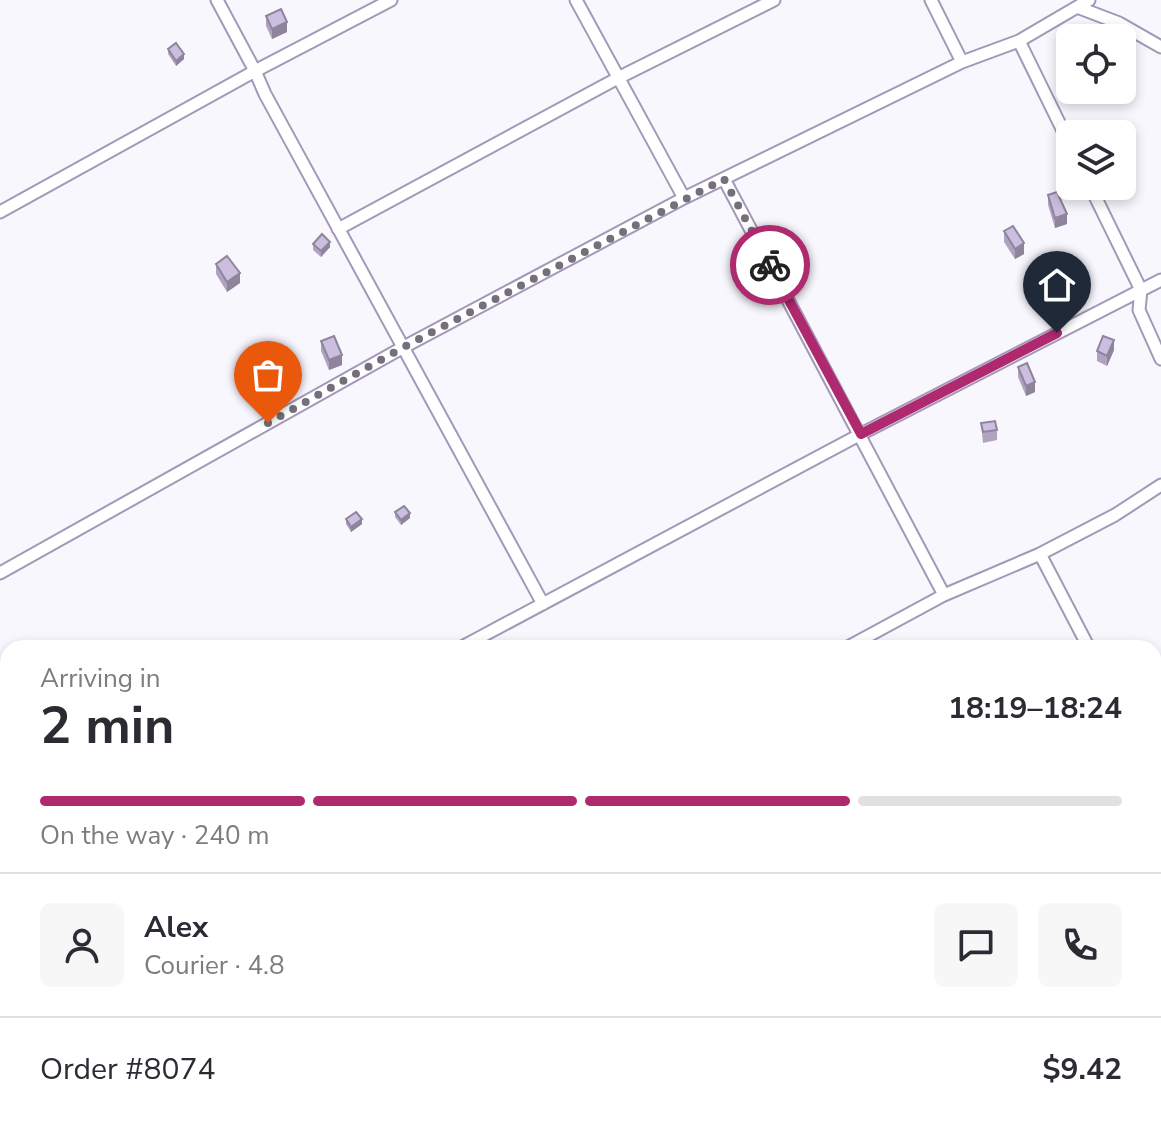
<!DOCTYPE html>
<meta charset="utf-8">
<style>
:root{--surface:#fff;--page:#f7f7f7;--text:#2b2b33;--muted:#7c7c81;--line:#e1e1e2;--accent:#af296f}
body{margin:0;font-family:"Nunito Sans",sans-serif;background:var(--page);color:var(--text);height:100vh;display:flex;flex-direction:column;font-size:30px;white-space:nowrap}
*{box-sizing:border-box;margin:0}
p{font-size:26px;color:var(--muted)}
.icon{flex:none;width:44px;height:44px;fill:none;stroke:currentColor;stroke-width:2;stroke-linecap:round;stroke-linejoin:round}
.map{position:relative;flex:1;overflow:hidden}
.details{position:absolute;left:0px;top:640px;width:1162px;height:498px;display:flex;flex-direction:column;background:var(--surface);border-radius:24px 24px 0 0;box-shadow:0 4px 12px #0003}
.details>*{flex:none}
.controls{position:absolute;left:1056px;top:24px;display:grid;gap:16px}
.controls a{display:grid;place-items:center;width:80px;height:80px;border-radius:12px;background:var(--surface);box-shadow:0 4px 12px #0003;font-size:40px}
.pin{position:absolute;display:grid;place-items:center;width:68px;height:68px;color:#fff;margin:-82px -34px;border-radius:50% 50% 50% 0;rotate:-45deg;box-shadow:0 0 8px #0007}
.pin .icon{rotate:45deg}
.courier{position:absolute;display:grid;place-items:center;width:80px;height:80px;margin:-40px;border:6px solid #af296f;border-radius:50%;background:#fff;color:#222;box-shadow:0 2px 10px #0007}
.overview em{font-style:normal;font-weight:700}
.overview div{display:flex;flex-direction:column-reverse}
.overview{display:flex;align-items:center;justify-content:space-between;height:136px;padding:0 40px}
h1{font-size:52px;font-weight:700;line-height:60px}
.bar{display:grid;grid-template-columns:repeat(4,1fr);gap:12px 8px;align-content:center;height:96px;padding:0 40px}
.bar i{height:10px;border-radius:6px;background:var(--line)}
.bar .current{background:var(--accent)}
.bar p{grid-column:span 4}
.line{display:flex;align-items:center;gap:20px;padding:0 40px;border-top:2px solid var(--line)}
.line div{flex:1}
.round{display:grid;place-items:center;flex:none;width:84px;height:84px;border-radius:12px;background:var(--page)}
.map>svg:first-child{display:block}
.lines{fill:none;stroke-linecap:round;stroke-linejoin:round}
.minor-casing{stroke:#a498b7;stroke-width:15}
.minor{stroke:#fff;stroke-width:11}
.wall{fill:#afa3c0}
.shaded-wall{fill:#8e859c}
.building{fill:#cbbedf;stroke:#8e859c;stroke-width:2}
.done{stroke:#74707b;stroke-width:8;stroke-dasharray:0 14.4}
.route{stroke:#af296f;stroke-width:10}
</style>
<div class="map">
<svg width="1161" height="1137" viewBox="0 0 1161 1137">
<rect width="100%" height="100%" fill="#f9f7fe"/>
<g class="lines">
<!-- minor casing -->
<g class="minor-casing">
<path id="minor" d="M217 0 255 71 265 94 543 604
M576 0 684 198
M931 0 962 62
M1077 7 1119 23 1161 47
M1019 41 1070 145
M724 179 944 595
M1090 186 1141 290 1139 310 1161 359
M0 212 255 71 391 0
M338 229 618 78 774 0
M1040 554 1089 648
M0 573 402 348 684 198 962 62 1019 41 1089 0
M460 648 861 434 1161 280
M846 648 944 595 1040 554 1115 515 1161 485
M1154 755 1161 752
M1154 774 1161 789
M0 962 8 952
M1154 969 1161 965
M0 1085 8 1081
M346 1137 361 1130
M813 1137 827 1130"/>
</g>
<!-- minor -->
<use href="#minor" class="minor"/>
</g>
<!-- wall -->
<path class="wall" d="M266 16 287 32 272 39 266 26Z
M168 49 184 59 176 66 168 54Z
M1048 195 1067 224 1055 228 1048 205Z
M1004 231 1024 254 1015 259 1004 242Z
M313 244 330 247 321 257 313 250Z
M216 264 240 283 227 292 216 274Z
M321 341 342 365 329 370 321 351Z
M1114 350 1107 366 1097 361V351Z
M1018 367 1035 392 1026 396 1018 377Z
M981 423 997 430V440L983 443Z
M395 512 410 518 401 525 395 517Z
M346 519 362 524 351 532 346 524Z
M8 771V789L5 788V778Z"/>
<!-- shaded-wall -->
<path class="shaded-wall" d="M287 22V32L272 39V29Z
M184 54V59L176 66V61Z
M1067 214V224L1055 228V218Z
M330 242V247L321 257V251Z
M1024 243V254L1015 259V249Z
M240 273V283L227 292V282Z
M1114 340V350L1107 366V356Z
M342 355V365L329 370V360Z
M1035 382V392L1026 396V386Z
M410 513V518L401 525V520Z
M362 519V524L351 532V527Z
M8 886V896L1 903V893Z"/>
<!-- building -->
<path class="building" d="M281 9 287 22 272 29 266 16Z
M176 43 184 54 176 61 168 49Z
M1057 192 1067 214 1055 218 1048 195Z
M1013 226 1024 243 1015 249 1004 231Z
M322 234 330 242 321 251 313 244Z
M227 256 240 273 227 282 216 264Z
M334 336 342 355 329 360 321 341Z
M1103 336 1114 340 1107 356 1097 351Z
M1027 363 1035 382 1026 386 1018 367Z
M995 421 997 430 983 432 981 423Z
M404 506 410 513 401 520 395 512Z
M356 512 362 519 351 527 346 519Z
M8 871V886L1 893 0 891V879Z"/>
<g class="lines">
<!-- done -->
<path class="done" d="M268 423 402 348 724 179 770 265"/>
<!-- route -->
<path class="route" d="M770 265 861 434 1057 333"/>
</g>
</svg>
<div class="controls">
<a><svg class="icon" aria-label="locate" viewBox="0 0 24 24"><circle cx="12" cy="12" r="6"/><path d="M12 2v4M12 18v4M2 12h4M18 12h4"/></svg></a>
<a><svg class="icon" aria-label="layers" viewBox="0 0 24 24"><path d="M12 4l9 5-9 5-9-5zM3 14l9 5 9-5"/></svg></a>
</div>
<div class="pin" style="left:268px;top:423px;background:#ea580c"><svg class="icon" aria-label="bag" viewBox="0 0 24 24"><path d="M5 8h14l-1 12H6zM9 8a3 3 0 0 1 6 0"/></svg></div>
<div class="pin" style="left:1057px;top:333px;background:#1f2937"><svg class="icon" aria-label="home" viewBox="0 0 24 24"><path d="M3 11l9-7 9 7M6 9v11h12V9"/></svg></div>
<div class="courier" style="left:770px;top:265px"><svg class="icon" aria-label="bike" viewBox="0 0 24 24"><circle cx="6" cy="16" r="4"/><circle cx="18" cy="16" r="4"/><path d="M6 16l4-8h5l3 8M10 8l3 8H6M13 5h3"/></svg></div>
<section class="details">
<div class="overview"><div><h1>2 min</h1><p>Arriving in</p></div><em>18:19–18:24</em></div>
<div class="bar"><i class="current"></i><i class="current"></i><i class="current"></i><i></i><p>On the way · 240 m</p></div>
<div class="line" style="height:144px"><a class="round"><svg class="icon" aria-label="person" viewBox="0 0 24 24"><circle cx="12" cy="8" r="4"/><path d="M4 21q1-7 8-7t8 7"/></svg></a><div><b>Alex</b><p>Courier · 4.8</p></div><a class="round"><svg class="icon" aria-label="chat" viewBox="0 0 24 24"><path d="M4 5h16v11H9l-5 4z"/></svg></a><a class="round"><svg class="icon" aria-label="phone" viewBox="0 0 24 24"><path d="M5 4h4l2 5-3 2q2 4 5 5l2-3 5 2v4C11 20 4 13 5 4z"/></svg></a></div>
<div class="line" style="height:104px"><div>Order #8074</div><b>$9.42</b></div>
</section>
</div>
